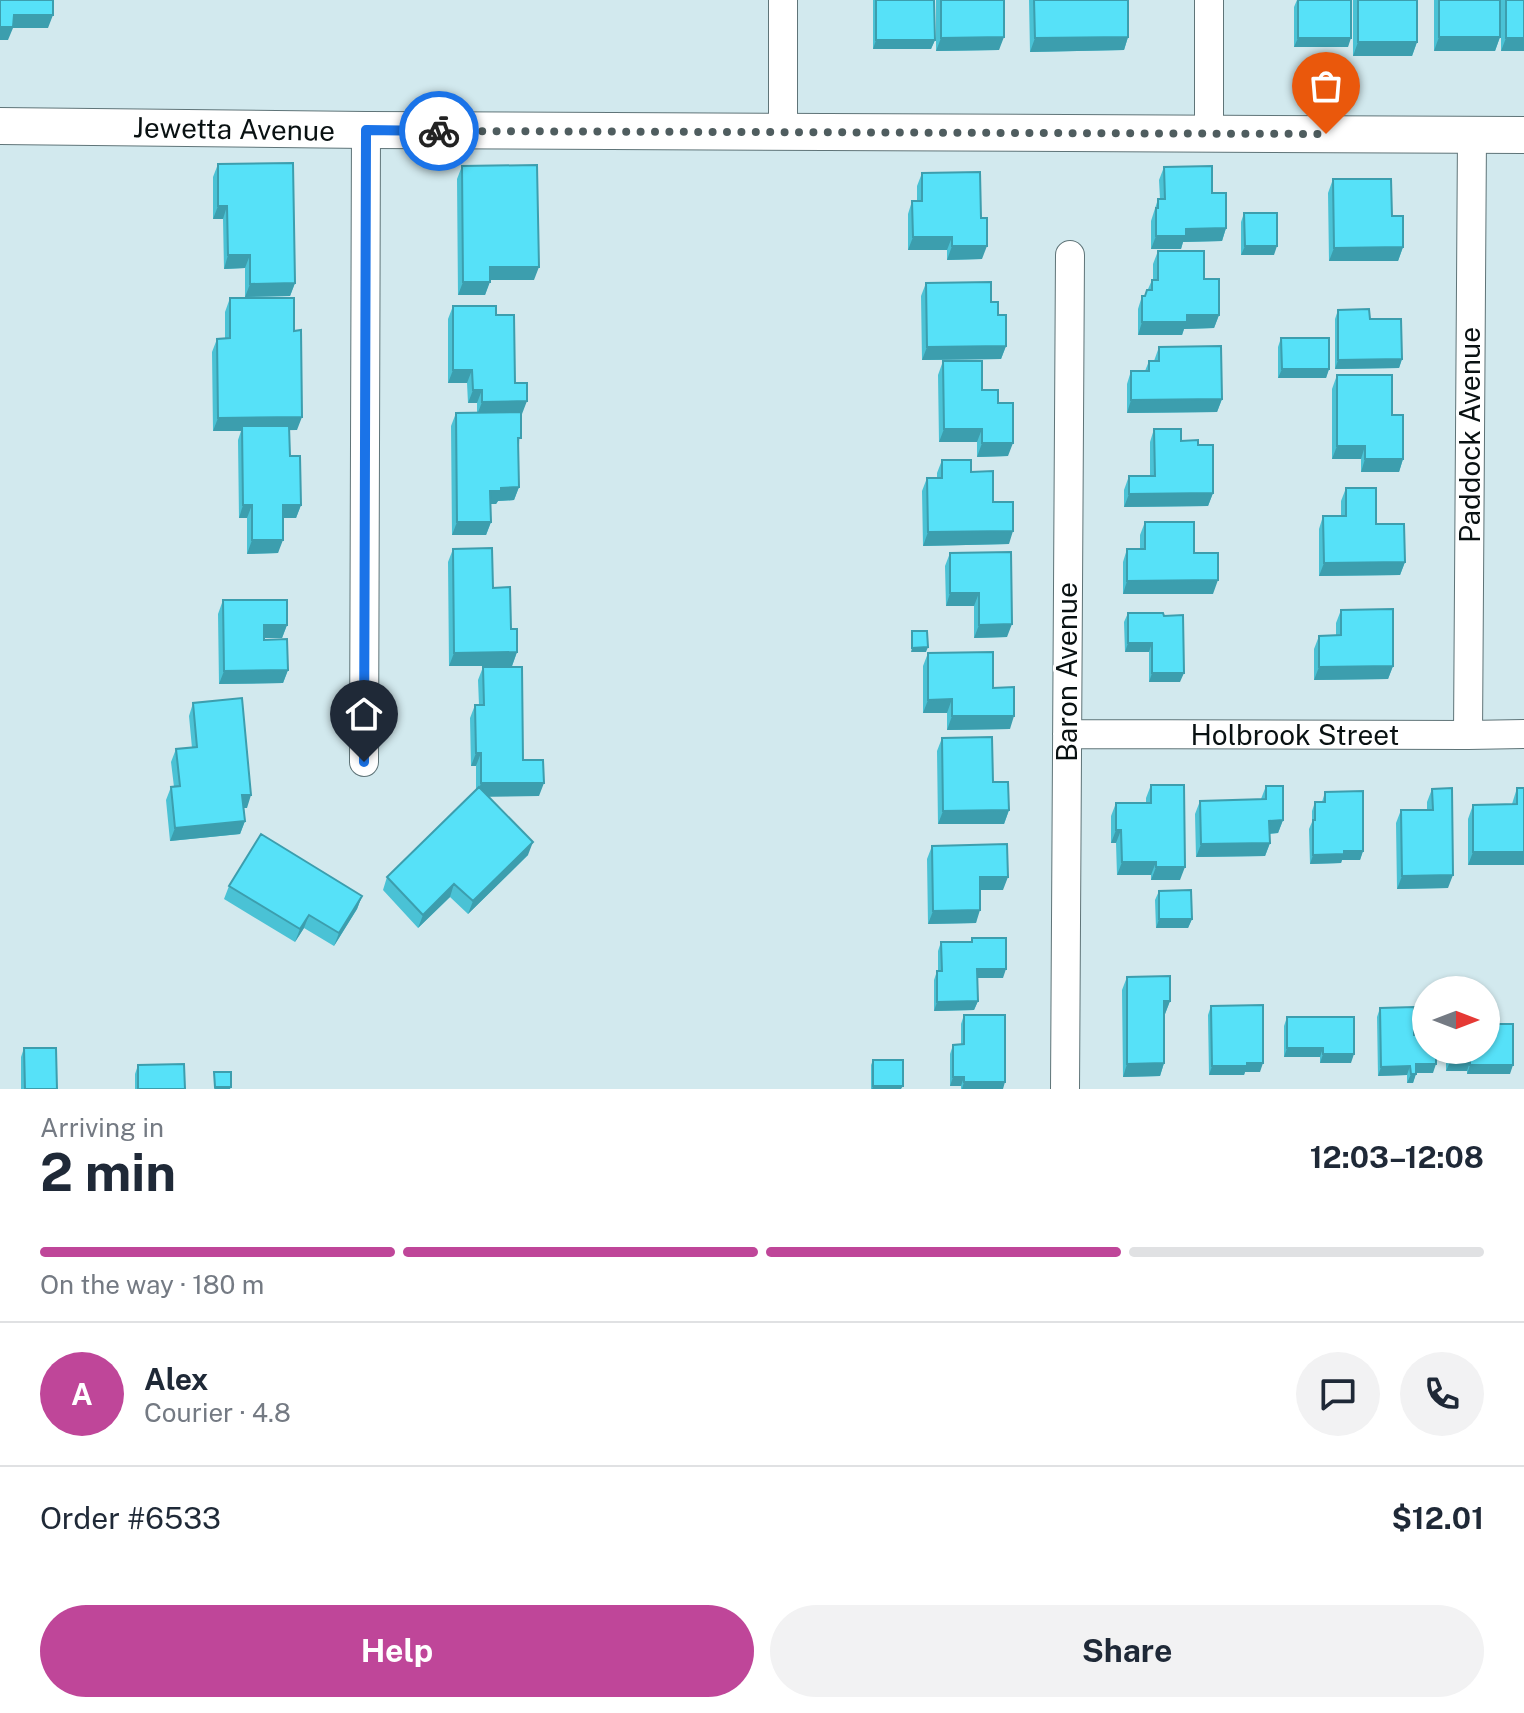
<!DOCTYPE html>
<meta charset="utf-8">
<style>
:root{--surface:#fff;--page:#f2f2f3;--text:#1f2937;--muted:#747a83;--line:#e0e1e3;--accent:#bf4699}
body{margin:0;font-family:"Public Sans",sans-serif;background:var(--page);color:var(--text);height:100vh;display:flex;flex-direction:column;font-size:30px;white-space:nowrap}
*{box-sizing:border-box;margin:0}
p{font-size:26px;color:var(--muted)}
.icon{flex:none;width:44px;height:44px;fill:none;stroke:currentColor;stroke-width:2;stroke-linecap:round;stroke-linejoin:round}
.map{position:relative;height:1089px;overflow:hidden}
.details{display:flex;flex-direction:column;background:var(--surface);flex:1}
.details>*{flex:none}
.needle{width:52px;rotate:90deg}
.controls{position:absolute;left:1412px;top:976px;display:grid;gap:16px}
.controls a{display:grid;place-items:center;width:88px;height:88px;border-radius:50%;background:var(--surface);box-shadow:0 2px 6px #0004;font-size:40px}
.pin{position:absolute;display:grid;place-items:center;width:68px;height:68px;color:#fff;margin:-82px -34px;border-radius:50% 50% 50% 0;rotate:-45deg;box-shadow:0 0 8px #0007}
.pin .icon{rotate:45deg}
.courier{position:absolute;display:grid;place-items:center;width:80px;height:80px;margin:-40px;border:6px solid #1a73e8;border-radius:50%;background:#fff;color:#222;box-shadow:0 2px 10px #0007}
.head em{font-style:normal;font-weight:700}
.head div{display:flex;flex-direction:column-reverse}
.head{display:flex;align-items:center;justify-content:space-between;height:136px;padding:0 40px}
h1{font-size:52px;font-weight:700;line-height:60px}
.bar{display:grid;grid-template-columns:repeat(4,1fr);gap:12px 8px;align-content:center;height:96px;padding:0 40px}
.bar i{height:10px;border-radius:6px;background:var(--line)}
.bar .on{background:var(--accent)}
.bar p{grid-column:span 4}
.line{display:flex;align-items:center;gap:20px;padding:0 40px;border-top:2px solid var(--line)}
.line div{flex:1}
.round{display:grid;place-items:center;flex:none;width:84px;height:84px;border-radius:42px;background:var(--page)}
.primary-button{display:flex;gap:16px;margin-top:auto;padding:16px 40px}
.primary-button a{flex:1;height:92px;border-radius:48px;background:var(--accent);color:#fff;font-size:32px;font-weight:700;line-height:92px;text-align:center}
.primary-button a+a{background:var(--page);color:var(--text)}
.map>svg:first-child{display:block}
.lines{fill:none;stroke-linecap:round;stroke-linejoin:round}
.minor-casing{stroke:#5f7478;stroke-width:30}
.tertiary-casing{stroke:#5f7478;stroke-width:38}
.minor{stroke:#fff;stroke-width:28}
.tertiary{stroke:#fff;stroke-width:36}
.wall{fill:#4ac2d5}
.shaded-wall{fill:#3c9eae}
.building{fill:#56e1f8;stroke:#3c9eae;stroke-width:2}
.done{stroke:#4f5d5f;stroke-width:8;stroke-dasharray:0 14.4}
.route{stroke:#1a73e8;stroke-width:10}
.labels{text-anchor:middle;stroke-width:6;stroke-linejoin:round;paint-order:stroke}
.street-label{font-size:28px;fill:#091112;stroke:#fff}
</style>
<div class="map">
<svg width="1524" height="1089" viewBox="0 0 1524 1089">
<rect width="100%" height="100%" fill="#d2e9ee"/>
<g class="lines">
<!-- minor casing -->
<g class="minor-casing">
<path id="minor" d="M783 132V0
M1209 134V0
M1067 734 1468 735 1524 734
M1468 735 1472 135
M364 762 366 130
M1065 1089 1070 255"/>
</g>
<!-- tertiary casing -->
<g class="tertiary-casing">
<path id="tertiary" d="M0 126 366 130 1524 135"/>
</g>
<!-- minor -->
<use href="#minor" class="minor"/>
<!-- tertiary -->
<use href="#tertiary" class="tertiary"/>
</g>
<!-- wall -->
<path class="wall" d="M873 0H934L935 40 931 49H873Z
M936 0H1004L999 50 936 51Z
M1029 0H1128V37L1124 50 1030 52Z
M1297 0H1351L1348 47H1294V7Z
M1353 0H1417V42L1412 56H1353Z
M1434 0H1500V37L1495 51H1434Z
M1501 0H1524V51H1501Z
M218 164 295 283 290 296 245 297V268L224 269 223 219H213V177Z
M462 166 534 280H490L485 295H458L457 179Z
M1164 167 1212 193 1226 228 1222 241 1183 242 1181 249H1151V221L1158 199H1160L1159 180Z
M922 173 982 259 947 260V250H908V214L912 201H917V186Z
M1333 179 1392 216 1403 247 1398 261H1329L1328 193Z
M1244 213 1274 255H1241V222Z
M1158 251 1204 279 1219 315 1214 328 1184 329 1182 335H1138V309L1142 296H1145L1152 280H1153V264Z
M926 283 991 302 998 315 1006 346 1001 359 922 360 921 296Z
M230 298 297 430H289L290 456 301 505 296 518H283L278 553 247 554V518H239L238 440 241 431H213L212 352 217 339 225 338V312Z
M453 306 496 315 522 414H521L519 445V487L514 500 498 501 496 504H490L491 522 486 535H452L451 426 456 413 477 412V403H468L467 383H448V319Z
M1338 310 1402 359 1399 368 1335 369V319Z
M1281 338 1329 369 1326 378H1278V347Z
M1159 347 1222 399 1217 412 1127 413V384L1131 371H1145L1149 361H1154Z
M943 361 998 403 1008 456 977 457V442H939L938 375Z
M1337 375 1392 415 1403 459 1399 472H1361V459H1332V389Z
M1154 429 1181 441 1198 445 1213 493 1208 506 1124 507V490L1129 476H1150V442Z
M942 460 971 472 993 502 1009 544 923 546 922 491 927 478H937V473Z
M1346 488 1376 524 1405 562 1400 575 1319 576V529L1323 516H1341V501Z
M1145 522 1194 553 1213 594H1123V562L1127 549H1140V535Z
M453 549 493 588 511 629 517 652 512 666H449L448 562Z
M1011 552 1007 637 974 638V606H946L945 566 950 553Z
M223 600 287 625 282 638H264V640L288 670 283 683 219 684 218 614Z
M1341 610 1393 666 1388 679 1314 680V649L1319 636H1336V623Z
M1128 613 1180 682H1149V652H1125L1124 622Z
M928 653 993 688 1010 729 947 730V713H923V666Z
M483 667 539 796H489L528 855 468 914 450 897 418 928 383 890 387 877 476 790V766H471L470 718 475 705H479L478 680Z
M193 703 247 808H244L245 821 240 834 170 841 166 800 171 787H174L171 762 176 749 192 748 189 716Z
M942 738 993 782 1009 810 1004 824H938L937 751Z
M1151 785 1180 880H1151V875H1117L1116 843H1111V816L1116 803H1146V798Z
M1266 786 1283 820 1278 833 1269 834 1270 843 1265 856 1196 857 1195 814 1200 801 1261 799Z
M1517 788H1524V865H1468V819L1473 805 1512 804Z
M1432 789 1448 888 1397 889 1396 823 1401 810H1427V802Z
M1325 792 1363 851 1360 860H1342L1341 863 1310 864 1309 829 1312 822V811L1315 802H1322Z
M932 846 1003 890H980L976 923 928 924 927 859Z
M229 886 362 896 357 909 334 946 304 928 295 942 224 899Z
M1159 891 1192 919 1188 928H1156L1155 900Z
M972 938 1003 978H977L978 1001 974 1010 934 1011V980L937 971H938V951L941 942H971Z
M1127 977 1170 1001 1165 1014H1164V1063L1160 1076 1123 1077 1122 990Z
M1211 1006 1260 1072H1245L1244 1075H1209L1208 1015Z
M1380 1008 1414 1035 1433 1073H1416L1413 1083H1407V1075L1378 1076 1377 1017Z
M964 1015 1003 1089H961V1086H950V1054L953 1045 961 1044V1024Z
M1287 1017 1351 1063H1320V1057H1284V1026Z
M24 1048 57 1089H21V1057Z
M1446 1050H1486L1510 1074H1467V1071H1446Z
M873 1060 901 1089H871V1065Z
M138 1065 185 1089H135V1074Z"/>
<!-- shaded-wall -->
<path class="shaded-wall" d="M14 15H53L48 28H13L8 40H0V27Z
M1004 37 999 50 936 51 941 38Z
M1128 37 1124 50 1030 52 1035 38Z
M1439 37H1500L1495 51H1434Z
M1298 38H1351L1348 47H1294Z
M1506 38H1524V51H1501Z
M876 40H935L931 49H873Z
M1358 42H1417L1412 56H1353Z
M218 206H227L223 219H213Z
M1226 228 1222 241 1183 242 1181 249H1151L1156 236 1186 229Z
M913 237H952L947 250H908Z
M952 246H987L982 259 947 260Z
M1245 246H1277L1274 255H1241Z
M1403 247 1398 261H1329L1334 248Z
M228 255H250L245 268 224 269Z
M490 267H539L534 280H485Z
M463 282H490L485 295H458Z
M295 283 290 296 245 297 250 284Z
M1187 315H1219L1214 328 1184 329 1182 335H1138L1142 322Z
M1006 346 1001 359 922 360 927 347Z
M1402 359 1399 368 1335 369 1338 360Z
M1282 369H1329L1326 378H1278Z
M453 370H472L467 383H448Z
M473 390H482L477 403H468Z
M1222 399 1217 412 1127 413 1131 400Z
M527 401 522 414 477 415 482 402Z
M302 417 297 430 243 431 242 426 241 431H213L218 418Z
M944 429H982L977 442H939Z
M982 443H1013L1008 456 977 457Z
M1337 446H1365L1361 459H1332Z
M1365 459H1403L1399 472H1361Z
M519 487 514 500 498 501 496 504H485L490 491 501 488Z
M1213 493 1208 506 1124 507 1129 494Z
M243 505H252L247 518H239Z
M283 505H301L296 518H278Z
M457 522H491L486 535H452Z
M1013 531 1009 544 923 546 928 532Z
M252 540H283L278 553 247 554Z
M1405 562 1400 575 1319 576 1324 563Z
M1218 580 1213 594H1123L1127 581Z
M950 593H979L974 606H946Z
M1012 624 1007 637 974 638 979 625Z
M264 625H287L282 638H259Z
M1128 643H1152L1149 652H1125Z
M928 647 926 652H911L912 648Z
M517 652 512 666H449L454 653Z
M1393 666 1388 679 1314 680 1319 667Z
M288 670 283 683 219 684 224 671Z
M1152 673H1184L1180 682H1149Z
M952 699 947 713H923L928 700Z
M952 716H1014L1010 729 947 730Z
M476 753H481L476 766H471Z
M481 783H544L539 796 476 797Z
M242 795H251L247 808H238Z
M1009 810 1004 824H938L943 811Z
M1283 820 1278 833 1264 834 1269 821Z
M245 821 240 834 170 841 175 828Z
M1116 830H1121L1116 843H1111Z
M533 842 528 855 468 914 473 901Z
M1270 843 1265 856 1196 857 1201 844Z
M1344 851H1363L1360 860H1342L1341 863 1310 864 1313 855Z
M1473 852H1524V865H1468Z
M1122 862H1156L1151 875H1117Z
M1156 867H1185L1180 880H1151Z
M1453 875 1448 888 1397 889 1402 876Z
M980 877H1008L1003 890H975Z
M454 884 450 897 418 928 423 915Z
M362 896 357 909 334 946 339 933Z
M980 910 976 923 928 924 933 911Z
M309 915 304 928 295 942 300 929Z
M1159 919H1192L1188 928H1156Z
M977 969H1006L1003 978H974Z
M978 1001 974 1010 934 1011 937 1002Z
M1164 1001H1170L1165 1014H1159Z
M1287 1048H1323L1320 1057H1284Z
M1323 1054H1354L1351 1063H1320Z
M1450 1062H1470L1467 1071H1446Z
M1164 1063 1160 1076 1123 1077 1127 1064Z
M1247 1063H1263L1260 1072H1245L1244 1075H1209L1212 1066Z
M1416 1064H1436L1433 1073H1413Z
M1470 1065H1513L1510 1074H1467Z
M1410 1066 1407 1075 1378 1076 1381 1067Z
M1411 1074H1416L1413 1083H1407Z
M953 1077H964L961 1086H950Z
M964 1082H1005L1003 1089H962Z
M873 1086H903L901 1089H872Z
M215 1087H231L230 1089H214Z"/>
<!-- building -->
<path class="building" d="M0 0H53V15H14L13 27H0Z
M876 0H934L935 40H876Z
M941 0H1004V37L941 38Z
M1034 0H1128V37L1035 38Z
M1298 0H1351V38H1298Z
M1358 0H1417V42H1358Z
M1439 0H1500V37H1439Z
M1506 0H1524V38H1506Z
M293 163 295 283 250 284V255H228L227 206H218V164Z
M537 165 539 267H490V282H463L462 166Z
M1212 166V193H1226V228L1186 229V236H1156V208H1158V199H1165L1164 167Z
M980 172 981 218H987V246H952V237H913L912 201H922V173Z
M1333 179H1391L1392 216H1403V247L1334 248Z
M1244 213H1277V246H1245Z
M1158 251H1204V279H1219V315H1187V322H1142V296H1145L1147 290H1152V280H1158Z
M991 282V302H998V315H1006V346L927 347 926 283Z
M230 298H294V331L301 330 302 417 218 418 217 339 230 338Z
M453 306H496V315H514L515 383H527V401L482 402V390H473L472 370H453Z
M1369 309 1370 319H1401L1402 359 1338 360V310Z
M1281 338H1329V369H1282Z
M1221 346 1222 399 1131 400V371H1149V361H1159V347Z
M943 361H982V390H998V403H1013V443H982V429H944Z
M1337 375H1392V415H1403V459H1365V446H1337Z
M521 412V438H518L519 487 501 488V491H490L491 522H457L456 413Z
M242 426H289L290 456H300L301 505H283V540H252V505H243Z
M1154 429H1181V441L1198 440V445H1213V493L1129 494V476H1155Z
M942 460H971V472L993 471V502H1013V531L928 532 927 478H942Z
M1346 488H1376V524H1404L1405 562 1324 563 1323 516H1346Z
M1145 522H1194V553H1218V580L1127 581V549H1145Z
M492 548 493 588 510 587 511 629H517V652L454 653 453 549Z
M1011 552 1012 624 979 625V593H950V553Z
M223 600H287V625H264V640L287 639 288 670 224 671Z
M1393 609V666L1319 667V636L1341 635V610Z
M1128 613H1163L1164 616 1183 615 1184 673H1152V643H1128Z
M912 631H927L928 647 912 648Z
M993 652V688L1014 687V716H952V699L928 700V653Z
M483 667H522L523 760H543L544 783H481V753H476L475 705H484Z
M242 698 251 795H242L245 821 175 828 171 787 180 786 176 749 197 747 193 703Z
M992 737 993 782H1008L1009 810 943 811 942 738Z
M1151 785H1184L1185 867H1156V862H1122L1121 830H1116V803H1151Z
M1266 786H1283V820L1269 821 1270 843 1201 844 1200 801 1266 799Z
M479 787 533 842 473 901 454 884 423 915 387 877Z
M1452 788 1453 875 1402 876 1401 810H1433L1432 789Z
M1517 788H1524V852H1473V805L1517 804Z
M1363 791V851H1344V854L1313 855V820H1315V802H1325V792Z
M261 834 362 896 339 933 309 915 300 929 229 886Z
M1007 844 1008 877H980V910L933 911 932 846Z
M1191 890 1192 919H1159V891Z
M972 938H1006V969H977L978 1001 937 1002V971H942L941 942H972Z
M1170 976V1001H1164V1063L1127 1064V977Z
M1263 1005V1063H1247V1066H1212L1211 1006Z
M1414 1007V1035L1426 1034V1050H1436V1064H1416V1074H1411L1410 1066 1381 1067 1380 1008Z
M964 1015H1005V1082H964V1077H953V1045L964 1044Z
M1287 1017H1354V1054H1323V1048H1287Z
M1486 1024H1513V1065H1470V1062H1450V1050H1486Z
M24 1048H56L57 1089H25Z
M873 1060H903V1086H873Z
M184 1064 185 1089H138V1065Z
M214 1072H231V1087H215Z"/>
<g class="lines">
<!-- done -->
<path class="done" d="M439 131 1326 134"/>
<!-- route -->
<path class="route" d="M364 762 366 130 439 131"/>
</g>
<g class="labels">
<!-- street labels -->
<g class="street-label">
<text transform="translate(234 129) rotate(1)" y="10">Jewetta Avenue</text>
<text transform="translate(1470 435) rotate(-90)" y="10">Paddock Avenue</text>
<text transform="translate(1067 672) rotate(-90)" y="10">Baron Avenue</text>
<text x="1295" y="745">Holbrook Street</text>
</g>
</g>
</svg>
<div class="controls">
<a><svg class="needle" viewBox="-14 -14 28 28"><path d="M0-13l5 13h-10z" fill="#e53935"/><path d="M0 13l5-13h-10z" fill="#747a83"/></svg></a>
</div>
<div class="pin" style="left:1326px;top:134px;background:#ea580c"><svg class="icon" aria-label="bag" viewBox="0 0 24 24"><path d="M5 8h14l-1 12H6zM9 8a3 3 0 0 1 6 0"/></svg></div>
<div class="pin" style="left:364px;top:762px;background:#1f2937"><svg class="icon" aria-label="home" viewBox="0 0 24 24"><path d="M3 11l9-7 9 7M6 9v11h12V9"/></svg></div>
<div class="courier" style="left:439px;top:131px"><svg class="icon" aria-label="bike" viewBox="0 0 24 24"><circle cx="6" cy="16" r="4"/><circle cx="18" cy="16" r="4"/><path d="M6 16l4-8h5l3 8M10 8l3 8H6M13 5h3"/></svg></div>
</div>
<section class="details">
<div class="head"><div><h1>2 min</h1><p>Arriving in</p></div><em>12:03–12:08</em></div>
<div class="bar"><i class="on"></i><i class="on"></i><i class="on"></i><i></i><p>On the way · 180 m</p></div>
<div class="line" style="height:144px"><b class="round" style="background:var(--accent);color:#fff">A</b><div><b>Alex</b><p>Courier · 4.8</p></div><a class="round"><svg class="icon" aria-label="chat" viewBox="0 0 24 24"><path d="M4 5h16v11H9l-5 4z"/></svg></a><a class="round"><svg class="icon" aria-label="phone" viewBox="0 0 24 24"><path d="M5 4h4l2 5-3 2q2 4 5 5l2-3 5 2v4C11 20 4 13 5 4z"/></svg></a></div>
<div class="line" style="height:104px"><div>Order #6533</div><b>$12.01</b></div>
<div class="primary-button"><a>Help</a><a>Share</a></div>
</section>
